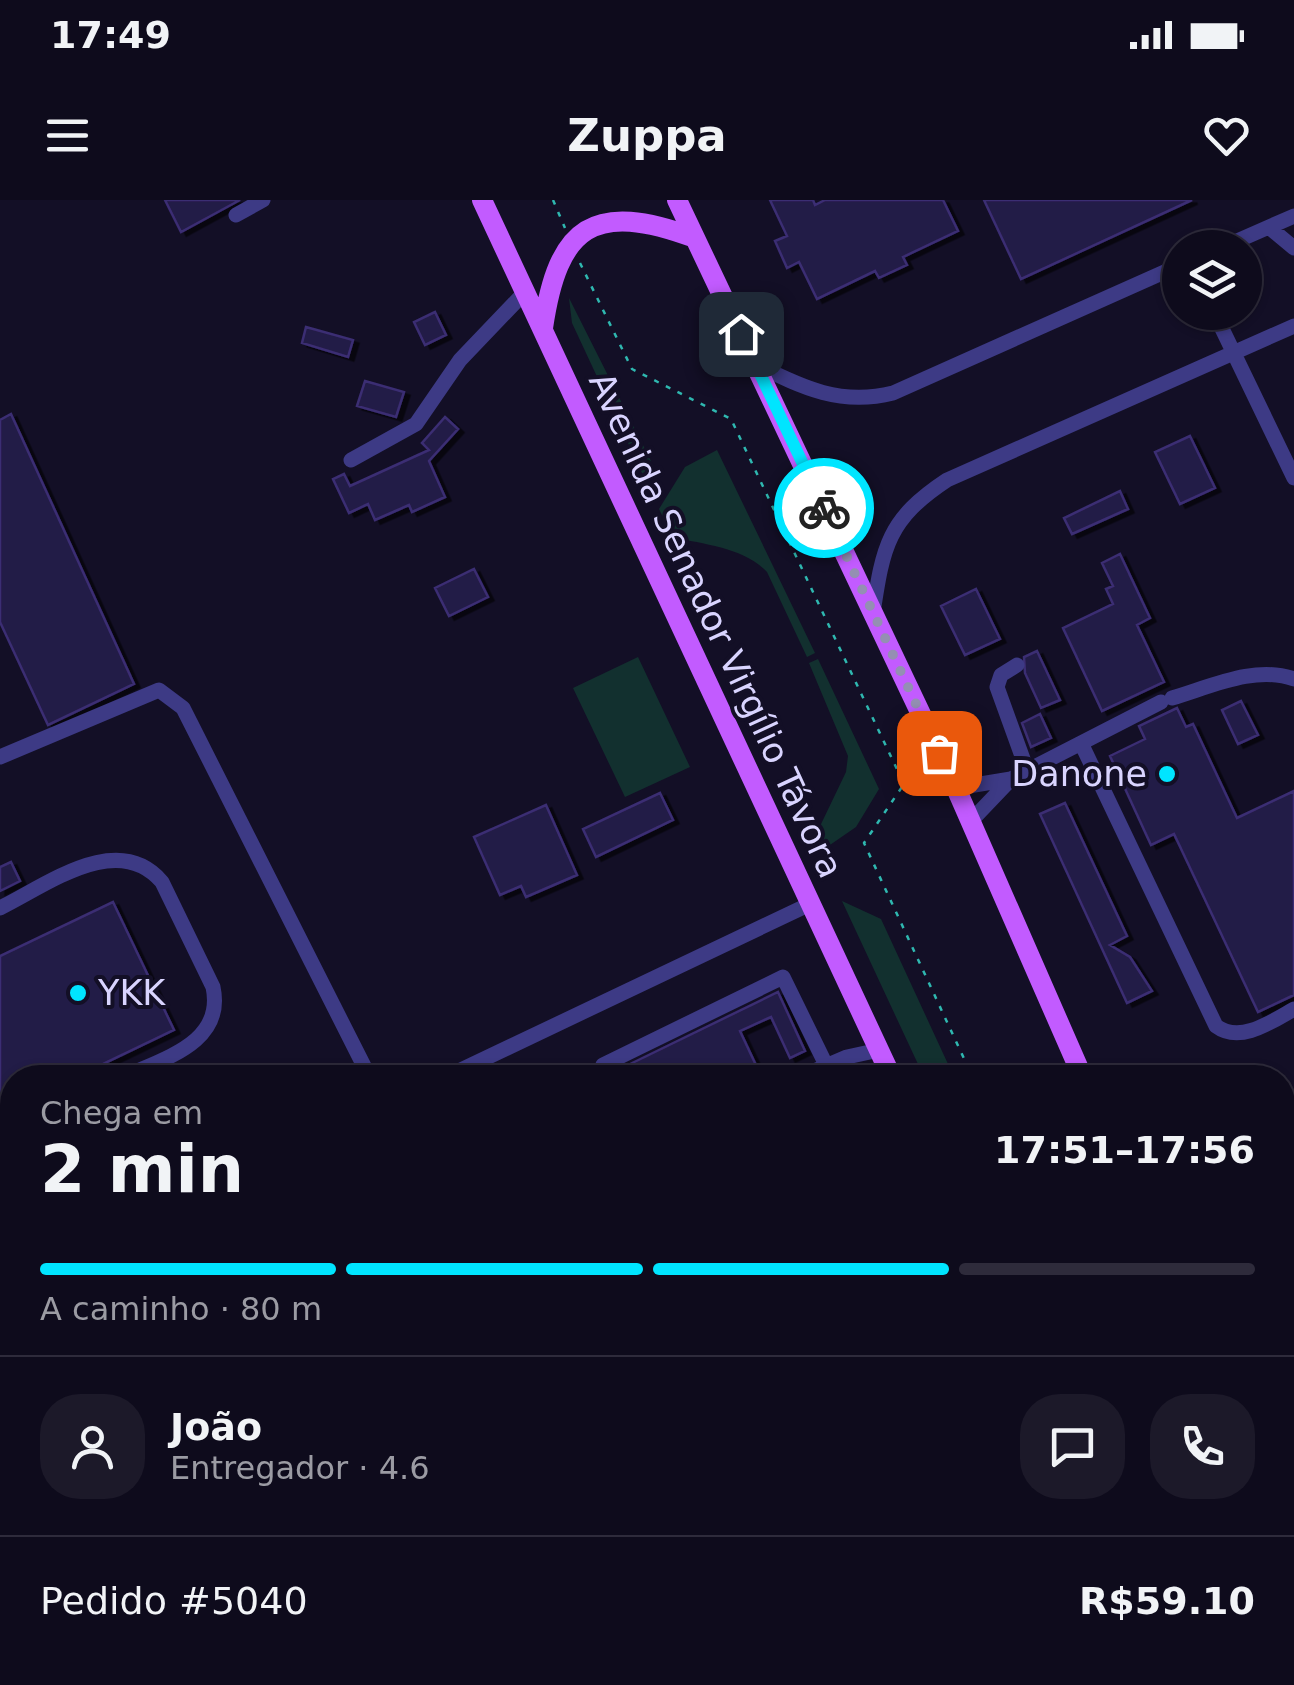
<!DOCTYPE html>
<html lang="pt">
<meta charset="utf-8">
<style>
:root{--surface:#0e0b1c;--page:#1c1929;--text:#f1f3f6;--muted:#9b9ba3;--line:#2e2b3b;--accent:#00e5ff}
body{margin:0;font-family:"DejaVu Sans",sans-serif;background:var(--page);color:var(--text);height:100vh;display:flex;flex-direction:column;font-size:38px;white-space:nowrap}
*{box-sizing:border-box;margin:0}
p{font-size:32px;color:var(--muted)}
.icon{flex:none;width:55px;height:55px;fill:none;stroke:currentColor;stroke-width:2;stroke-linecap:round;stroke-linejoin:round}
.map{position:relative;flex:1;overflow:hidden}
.sheet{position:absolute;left:0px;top:865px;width:1295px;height:620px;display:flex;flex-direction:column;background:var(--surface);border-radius:40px 40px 0 0;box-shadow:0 2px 8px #0004,0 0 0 2px var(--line)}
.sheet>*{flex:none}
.buttons{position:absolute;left:1162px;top:30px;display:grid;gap:20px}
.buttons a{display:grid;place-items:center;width:100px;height:100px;border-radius:50%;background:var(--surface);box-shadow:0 2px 8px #0004,0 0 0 2px var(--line);font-size:50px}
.pin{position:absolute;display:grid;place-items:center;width:85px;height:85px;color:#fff;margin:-42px;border-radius:20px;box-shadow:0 5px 15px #0006}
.courier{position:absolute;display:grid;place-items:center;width:100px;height:100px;margin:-50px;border:8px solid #00e5ff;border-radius:50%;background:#fff;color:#222;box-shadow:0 2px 12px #0007}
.headline em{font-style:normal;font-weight:600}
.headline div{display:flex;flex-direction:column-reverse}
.headline{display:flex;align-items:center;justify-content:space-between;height:170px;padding:0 40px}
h1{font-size:65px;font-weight:600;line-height:75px}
.bar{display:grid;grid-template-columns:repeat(4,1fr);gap:15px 10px;align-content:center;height:120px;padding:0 40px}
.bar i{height:12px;border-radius:8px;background:var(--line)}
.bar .active{background:var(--accent)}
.bar p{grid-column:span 4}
.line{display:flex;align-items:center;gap:25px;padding:0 40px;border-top:2px solid var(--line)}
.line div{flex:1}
.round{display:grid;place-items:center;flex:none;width:105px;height:105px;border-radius:40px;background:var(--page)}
.status{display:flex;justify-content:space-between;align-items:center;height:70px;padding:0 50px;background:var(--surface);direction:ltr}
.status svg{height:28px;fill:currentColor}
header{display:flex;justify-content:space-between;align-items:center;height:130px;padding:0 40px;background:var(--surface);font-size:45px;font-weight:600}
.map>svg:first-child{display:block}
.green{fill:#12302f}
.water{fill:#0c2248}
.building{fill:#241b47;stroke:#3b2d73;stroke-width:2.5;filter:url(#shadow)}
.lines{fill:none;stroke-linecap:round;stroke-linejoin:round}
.path{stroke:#2fb8b0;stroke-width:2.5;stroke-dasharray:5 8;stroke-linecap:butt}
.minor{stroke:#3d3a85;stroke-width:15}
.major{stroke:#c25bff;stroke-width:20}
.done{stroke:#948fb3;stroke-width:10;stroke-dasharray:0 18}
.route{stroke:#00e5ff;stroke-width:12}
.poi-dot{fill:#00e5ff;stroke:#130f26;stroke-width:4}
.labels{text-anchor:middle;stroke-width:8;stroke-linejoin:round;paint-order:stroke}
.street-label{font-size:35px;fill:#d9d4ff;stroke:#130f26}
.poi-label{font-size:35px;fill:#d9d4ff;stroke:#130f26;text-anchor:end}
</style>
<div class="status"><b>17:49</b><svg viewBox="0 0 49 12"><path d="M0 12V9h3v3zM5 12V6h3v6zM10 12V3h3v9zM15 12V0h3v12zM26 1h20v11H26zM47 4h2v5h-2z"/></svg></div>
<header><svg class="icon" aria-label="menu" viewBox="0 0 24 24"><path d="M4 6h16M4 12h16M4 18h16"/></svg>Zuppa<svg class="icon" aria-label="heart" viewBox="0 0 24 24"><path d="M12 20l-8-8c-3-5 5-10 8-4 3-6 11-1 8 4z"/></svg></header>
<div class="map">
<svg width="1294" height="1485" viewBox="0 0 1294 1485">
<defs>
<filter id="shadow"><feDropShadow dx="5.5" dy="3.5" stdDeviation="0" flood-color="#0009"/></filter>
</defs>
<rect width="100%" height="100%" fill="#130f26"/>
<!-- green -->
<path class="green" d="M569 98 651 261 655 276 649 288 572 123Z
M717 250 815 453 807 457 767 372C743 347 705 345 673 337L659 309 685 267Z
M638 457 690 567 625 597 573 488Z
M818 459 879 589 856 627 827 647 811 645 846 572 848 556 809 463Z
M842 701 881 719 954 877H924Z
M322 1473H359L356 1485H319Z
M862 1473H923L930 1485H869Z"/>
<!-- water -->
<path class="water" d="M359 1472H862L869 1485H356Z"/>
<!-- building -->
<path class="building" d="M165 0H240L181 32Z
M770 0H813L815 5 825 0H943L958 31 903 57 907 65 879 78 875 71 817 99 799 62 787 68 775 41 787 36Z
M984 0H1192L1021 79Z
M435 112 446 135 425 145 414 122Z
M306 127 353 140 348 157 302 143Z
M365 181 404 192 396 217 357 206Z
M11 214 134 484 48 525 0 422V220Z
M445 217 458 229 429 261 445 297 412 312 409 305 375 320 368 304 349 313 333 279 344 274 350 286 429 250 422 243Z
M1190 236 1215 288 1180 304 1155 252Z
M1120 291 1128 309 1072 334 1064 318Z
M1120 354 1150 418 1137 425 1164 482 1102 511 1063 428 1113 404 1106 389 1113 386 1102 363Z
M474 369 488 397 449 416 435 388Z
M976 389 1000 439 965 455 941 406Z
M1037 451 1060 500 1041 508 1025 473 1024 457Z
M1241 501 1258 535 1238 544 1222 510Z
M1177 508 1186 527 1193 524 1237 618 1294 591V795L1258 812 1174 634 1151 645 1110 556 1145 539 1139 526Z
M1040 514 1051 538 1031 547 1022 523Z
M660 593 673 620 596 657 583 629Z
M1065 603 1127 736 1110 745 1130 757 1152 791 1127 803 1040 614Z
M546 605 577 675 526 697 521 686 500 695 474 637Z
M11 662 20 681 0 691V667Z
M113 702 174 830 74 878H12V907L0 913V756Z
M778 792 805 851 790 858 771 817 740 831 762 878H626L622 868Z
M12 954V987L0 993V960Z
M12 1141V1197L0 1202V1147Z
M12 1225V1472H214L220 1485H0V1231Z
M1096 1473 1101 1485H1062V1475Z"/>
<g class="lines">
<!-- path -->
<path class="path" d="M553 0 565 28
M580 63 632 169 731 219 904 584 864 643 973 878
M1244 1472 1250 1485"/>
<!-- minor -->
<path class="minor" d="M236 15 263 0
M1270 28 1294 48
M1221 48 1294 16
M1214 112 1294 278
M757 165C803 188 841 206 893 193L1180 65
M351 260 416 224 460 160 525 92
M873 413C883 346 888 319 947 280L1294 126
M1017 465 1001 475 997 487 1027 570
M1172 498C1210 487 1255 465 1294 479
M1081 543 1216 826C1240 844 1271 822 1294 809
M0 557 159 490 183 508 370 878
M956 588 1011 579 1161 502
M970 622 1011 579
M0 708C47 685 118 630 162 682L213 787C225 843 164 858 122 878
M444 878 810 704
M604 878 603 865 783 777 827 867
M798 878 847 857 879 850
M0 935 12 929
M0 1037 12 1064
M0 1088 12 1082"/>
<!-- major -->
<path class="major" d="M482 0 892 878
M677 0 956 588 1083 878
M543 128C558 26 593 0 695 38
M1282 1296 1294 1320
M1171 1472 1177 1485"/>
</g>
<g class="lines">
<!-- done -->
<path class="done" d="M824 308 939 553"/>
<!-- route -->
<path class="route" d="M741 134 824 308"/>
</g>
<!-- markers -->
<g class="poi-dot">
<circle cx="1167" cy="574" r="10"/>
<circle cx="78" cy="793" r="10"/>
</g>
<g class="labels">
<!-- street labels -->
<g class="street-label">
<text transform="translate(716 425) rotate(65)" y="12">Avenida Senador Virgílio Távora</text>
</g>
<!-- poi labels -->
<g class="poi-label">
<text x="1147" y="586">Danone</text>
<text x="98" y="805" text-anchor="start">YKK</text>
</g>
</g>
</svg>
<div class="buttons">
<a><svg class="icon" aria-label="layers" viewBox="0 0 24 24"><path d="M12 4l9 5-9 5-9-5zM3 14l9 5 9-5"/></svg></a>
</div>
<div class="pin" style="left:939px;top:553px;background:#ea580c"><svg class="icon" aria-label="bag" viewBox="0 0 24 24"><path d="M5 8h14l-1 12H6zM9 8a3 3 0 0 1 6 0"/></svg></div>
<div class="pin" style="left:741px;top:134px;background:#1f2937"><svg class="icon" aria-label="home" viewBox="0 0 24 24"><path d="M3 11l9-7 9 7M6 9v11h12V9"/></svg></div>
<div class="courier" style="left:824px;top:308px"><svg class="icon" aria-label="bike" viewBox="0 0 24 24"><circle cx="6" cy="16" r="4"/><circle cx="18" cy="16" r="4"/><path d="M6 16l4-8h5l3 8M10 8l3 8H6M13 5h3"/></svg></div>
<section class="sheet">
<div class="headline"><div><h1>2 min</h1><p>Chega em</p></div><em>17:51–17:56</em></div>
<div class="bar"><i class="active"></i><i class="active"></i><i class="active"></i><i></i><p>A caminho · 80 m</p></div>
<div class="line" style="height:180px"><a class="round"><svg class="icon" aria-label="person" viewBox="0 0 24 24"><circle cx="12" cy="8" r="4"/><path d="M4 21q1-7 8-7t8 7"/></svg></a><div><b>João</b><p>Entregador · 4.6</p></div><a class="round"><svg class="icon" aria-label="chat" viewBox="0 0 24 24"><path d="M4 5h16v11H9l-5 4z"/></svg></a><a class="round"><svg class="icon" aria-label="phone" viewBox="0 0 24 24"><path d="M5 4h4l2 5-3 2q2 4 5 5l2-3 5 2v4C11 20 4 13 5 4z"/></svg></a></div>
<div class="line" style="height:130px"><div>Pedido #5040</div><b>R$59.10</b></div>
</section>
</div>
